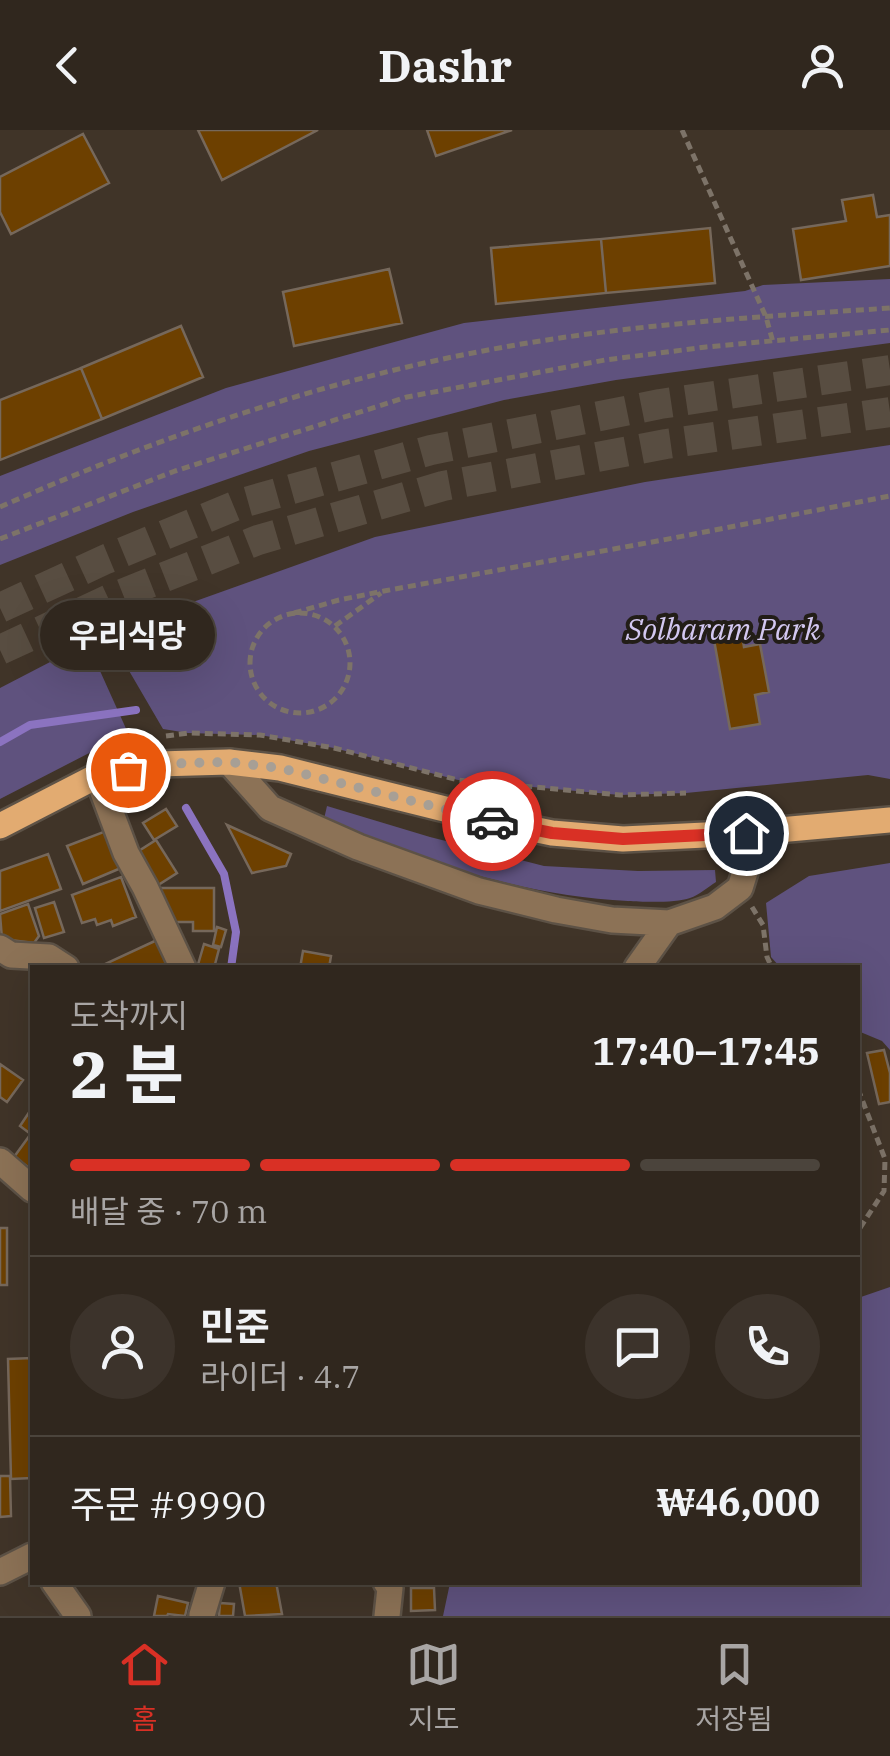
<!DOCTYPE html>
<html lang="ko">
<meta charset="utf-8">
<style>
:root{--surface:#30271e;--page:#3c332b;--text:#f1f3f6;--muted:#a8a5a4;--line:#4b443c;--accent:#d93025}
body{margin:0;font-family:"IBM Plex Serif","Noto Sans KR",serif;background:var(--page);color:var(--text);height:100vh;display:flex;flex-direction:column;font-size:38px;white-space:nowrap}
*{box-sizing:border-box;margin:0}
p{font-size:32px;color:var(--muted)}
.icon{flex:none;width:55px;height:55px;fill:none;stroke:currentColor;stroke-width:2;stroke-linecap:round;stroke-linejoin:round}
.map{position:relative;flex:1;overflow:hidden}
.details{position:absolute;left:30px;top:835px;width:830px;height:620px;display:flex;flex-direction:column;background:var(--surface);border-radius:0px;box-shadow:0 10px 40px #0002,0 0 0 2px var(--line)}
.details>*{flex:none}
.pin{position:absolute;display:grid;place-items:center;width:85px;height:85px;color:#fff;margin:-42px;border:5px solid #fff;border-radius:50%;box-shadow:0 2px 10px #0007}
.courier{position:absolute;display:grid;place-items:center;width:100px;height:100px;margin:-50px;border:8px solid #d93025;border-radius:50%;background:#fff;color:#222;box-shadow:0 2px 12px #0007}
.bubble{position:absolute;height:70px;border-radius:35px;background:var(--surface);box-shadow:0 10px 40px #0002,0 0 0 2px var(--line);font-size:32px;font-weight:700;line-height:70px;text-align:center}
.head em{font-style:normal;font-weight:700}
.head div{display:flex;flex-direction:column-reverse}
.head{display:flex;align-items:center;justify-content:space-between;height:170px;padding:0 40px}
h1{font-size:65px;font-weight:700;line-height:75px}
.bar{display:grid;grid-template-columns:repeat(4,1fr);gap:15px 10px;align-content:center;height:120px;padding:0 40px}
.bar i{height:12px;border-radius:8px;background:var(--line)}
.bar .on{background:var(--accent)}
.bar p{grid-column:span 4}
.line{display:flex;align-items:center;gap:25px;padding:0 40px;border-top:2px solid var(--line)}
.line div{flex:1}
.round{display:grid;place-items:center;flex:none;width:105px;height:105px;border-radius:52px;background:var(--page)}
header{display:flex;justify-content:space-between;align-items:center;height:130px;padding:0 40px;background:var(--surface);font-size:45px;font-weight:700}
.tabs{display:flex;justify-content:space-around;align-items:center;height:140px;border-top:2px solid var(--line);background:var(--surface);font-size:28px;color:var(--muted)}
.tabs a{display:grid;justify-items:center;gap:5px}
.tabs .on{color:var(--accent)}
.map>svg:first-child{display:block}
.green{fill:#5f527e}
.lines{fill:none;stroke-linecap:round;stroke-linejoin:round}
.stream{stroke:#8b73c0;stroke-width:8}
.building{fill:#6d4000;stroke:#76685b;stroke-width:2.5}
.highway-tunnel{stroke:#584d41;stroke-width:30;stroke-dasharray:30 15;stroke-linecap:butt}
.minor-casing{stroke:#5d5246;stroke-width:30}
.major-casing{stroke:#5d5246;stroke-width:30}
.path{stroke:#7d7368;stroke-width:5;stroke-dasharray:8 5;stroke-linecap:butt}
.minor{stroke:#8c7256;stroke-width:25}
.major{stroke:#e2ab71;stroke-width:25}
.done{stroke:#a79f95;stroke-width:10;stroke-dasharray:0 18}
.route{stroke:#d93025;stroke-width:12}
.labels{text-anchor:middle;stroke-width:8;stroke-linejoin:round;paint-order:stroke}
.park-label{font-size:30px;font-style:italic;fill:#d3c8f1;stroke:#221d17}
</style>
<header><svg class="icon" aria-label="back" viewBox="0 0 24 24"><path d="M15 5l-7 7 7 7"/></svg>Dashr<svg class="icon" aria-label="person" viewBox="0 0 24 24"><circle cx="12" cy="8" r="4"/><path d="M4 21q1-7 8-7t8 7"/></svg></header>
<div class="map">
<svg width="890" height="1486" viewBox="0 0 890 1486">
<rect width="100%" height="100%" fill="#403428"/>
<!-- green -->
<path class="green" d="M890 149V213L616 250 504 270 309 321 133 382 0 435V346L226 258 464 193 745 161 763 155Z
M890 315V649L868 645 686 663 620 665 458 650 334 618 260 605 188 603 163 599 121 527 137 492 375 407 645 352Z
M79 517 96 532 128 603 0 669V558Z
M327 676 430 707 544 736 638 741 715 740 716 752C708 757 699 765 690 768 677 773 643 772 628 771 522 766 421 731 324 689Z
M890 733V920L882 911 858 901V838L780 837 771 827 766 773 809 746Z
M890 1157V1486H443L450 1453 858 1452V1168Z"/>
<g class="lines">
<!-- stream -->
<path class="stream" d="M0 612 30 595 136 580
M186 678 224 744 236 802 231 838"/>
</g>
<!-- building -->
<path class="building" d="M198 0H318L222 50Z
M427 0H512L436 26Z
M83 4 109 53 11 104 0 82V47Z
M873 65 877 87 890 85V136L801 150 793 99 846 91 842 70Z
M710 98 715 153 606 163 601 109Z
M601 109 606 163 496 174 491 118Z
M389 139 402 193 294 216 283 162Z
M181 196 203 247 102 289 81 238Z
M81 238 102 289 0 330V270Z
M742 505 744 517 760 514 769 562 755 565 760 594 730 599 714 510Z
M166 679 177 696 154 710 143 693Z
M227 695 291 724 286 736 252 743Z
M106 701 121 738 83 754 67 716Z
M156 710 177 743 155 757 134 724Z
M48 724 61 759 0 781V741Z
M121 747 136 787 113 796 111 790 97 795 95 789 82 793 72 765Z
M155 758H214V801H193V792H166Z
M54 772 64 802 44 808 35 778Z
M28 774 39 806 34 813 2 809 0 784Z
M217 797 226 800 221 817 213 815Z
M157 810 170 838H107L105 834Z
M204 814 219 819 214 838H197Z
M303 821 331 826 329 838H300Z
M884 920 890 943V972L879 974 867 923Z
M0 934 23 950 7 972 0 967Z
M32 978V1005L20 996Z
M30 1005 32 1007V1030L28 1037 14 1027Z
M0 1098H7V1155H0Z
M32 1228V1348L11 1349 8 1229Z
M0 1346H10L11 1386 0 1387Z
M239 1452H276L282 1484 245 1486Z
M411 1458H434L435 1480 411 1481Z
M158 1466 188 1473 185 1486 168 1484 167 1486H154Z
M220 1473 234 1474 233 1486H219Z"/>
<g class="lines">
<!-- highway-tunnel -->
<path class="highway-tunnel" d="M0 478 104 430 242 373 431 320 660 274 890 240
M0 520 114 467 258 410 443 356 666 314 890 282"/>
<!-- minor casing -->
<g class="minor-casing">
<path id="minor" d="M229 632 270 678 358 717 479 761 556 780 612 790 669 793
M97 646 126 723 145 757 183 838
M0 818 11 825 49 827 66 838
M637 838 669 793 715 777 740 758 745 742 746 703
M0 1031 32 1059
M0 1442 32 1426
M54 1452 78 1486
M386 1452 390 1458 387 1486
M202 1485 212 1452"/>
</g>
<!-- major casing -->
<g class="major-casing">
<path id="major" d="M0 696 97 646 158 634 229 632 280 638 489 690 552 703 623 709 746 703 890 690"/>
</g>
<!-- path -->
<path class="path" d="M682 0 766 187 773 212
M0 377C154 309 317 252 483 221 617 195 754 187 890 178
M0 409 175 341 407 267 605 230 706 217 890 200
M294 483 339 470 384 461 663 410 890 366
M250 533a50 50 0 1 1 100 0a50 50 0 1 1-100 0Z
M335 496 381 463
M166 606 188 603 260 605 334 618 458 650 620 665 686 663
M752 777 763 795 767 827 772 838
M858 959 885 1029 884 1061 858 1101"/>
<!-- minor -->
<use href="#minor" class="minor"/>
<!-- major -->
<use href="#major" class="major"/>
</g>
<g class="lines">
<!-- done -->
<path class="done" d="M128 640 158 634 229 632 280 638 492 691"/>
<!-- route -->
<path class="route" d="M492 691 552 703 623 709 746 703"/>
</g>
<g class="labels">
<!-- park labels -->
<g class="park-label">
<text x="723" y="510">Solbaram Park</text>
</g>
</g>
</svg>
<div class="pin" style="left:128px;top:640px;background:#ea580c"><svg class="icon" aria-label="bag" viewBox="0 0 24 24"><path d="M5 8h14l-1 12H6zM9 8a3 3 0 0 1 6 0"/></svg></div>
<div class="pin" style="left:746px;top:703px;background:#1f2937"><svg class="icon" aria-label="home" viewBox="0 0 24 24"><path d="M3 11l9-7 9 7M6 9v11h12V9"/></svg></div>
<div class="courier" style="left:492px;top:691px"><svg class="icon" aria-label="car" viewBox="0 0 24 24"><path d="M5 17H2v-5l4-1 3-4h7l3 4 3 1v5h-3M9 17h6M6 11h13"/><circle cx="7" cy="17" r="2"/><circle cx="17" cy="17" r="2"/></svg></div>
<div class="bubble" style="left:40px;top:470px;width:175px">우리식당</div>
<section class="details">
<div class="head"><div><h1>2 분</h1><p>도착까지</p></div><em>17:40–17:45</em></div>
<div class="bar"><i class="on"></i><i class="on"></i><i class="on"></i><i></i><p>배달 중 · 70 m</p></div>
<div class="line" style="height:180px"><a class="round"><svg class="icon" aria-label="person" viewBox="0 0 24 24"><circle cx="12" cy="8" r="4"/><path d="M4 21q1-7 8-7t8 7"/></svg></a><div><b>민준</b><p>라이더 · 4.7</p></div><a class="round"><svg class="icon" aria-label="chat" viewBox="0 0 24 24"><path d="M4 5h16v11H9l-5 4z"/></svg></a><a class="round"><svg class="icon" aria-label="phone" viewBox="0 0 24 24"><path d="M5 4h4l2 5-3 2q2 4 5 5l2-3 5 2v4C11 20 4 13 5 4z"/></svg></a></div>
<div class="line" style="height:130px"><div>주문 #9990</div><b>₩46,000</b></div>
</section>
</div>
<nav class="tabs">
<a class="on"><svg class="icon" aria-label="home" viewBox="0 0 24 24"><path d="M3 11l9-7 9 7M6 9v11h12V9"/></svg>홈</a>
<a><svg class="icon" aria-label="map" viewBox="0 0 24 24"><path d="M3 6l6-2 6 2 6-2v14l-6 2-6-2-6 2zM9 4v14M15 6v14"/></svg>지도</a>
<a><svg class="icon" aria-label="saved" viewBox="0 0 24 24"><path d="M7 4h10v16l-5-4-5 4z"/></svg>저장됨</a>
</nav>
